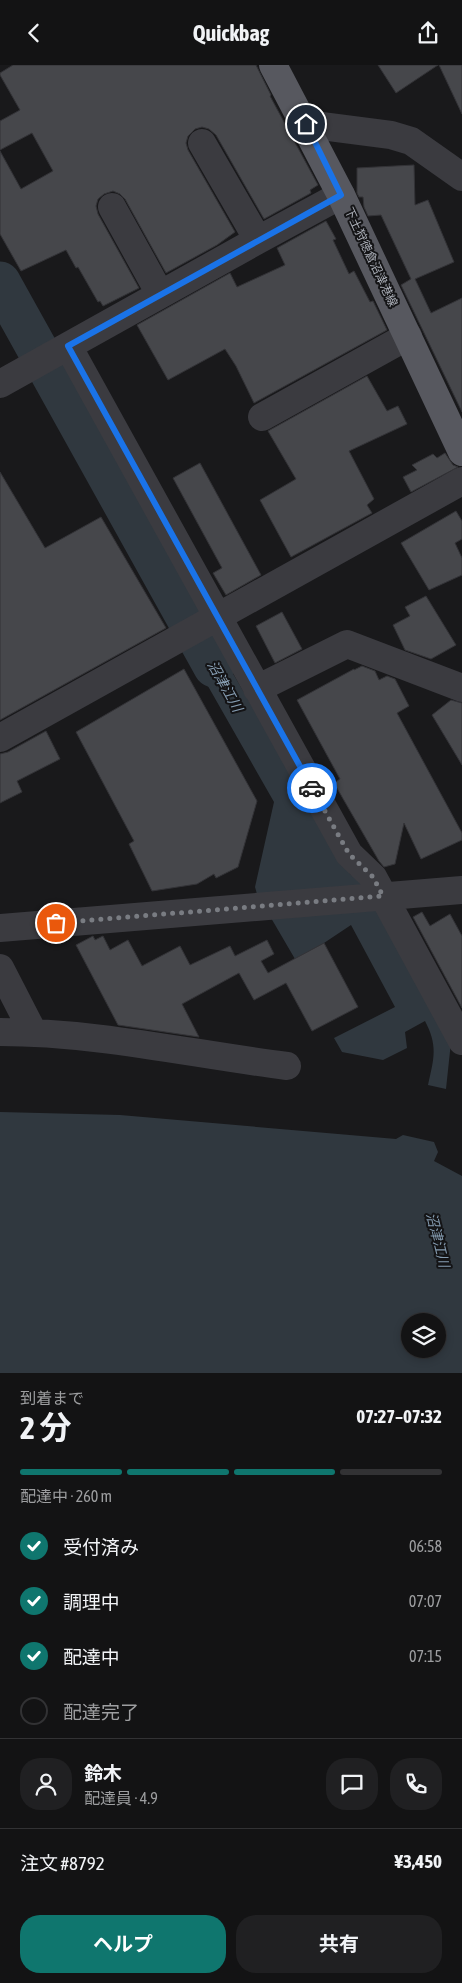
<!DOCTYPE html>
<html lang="ja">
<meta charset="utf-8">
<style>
:root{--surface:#131314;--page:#202022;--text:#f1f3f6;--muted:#9d9ea0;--line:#323234;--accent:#0f766e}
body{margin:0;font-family:"Asap Condensed","Noto Sans JP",sans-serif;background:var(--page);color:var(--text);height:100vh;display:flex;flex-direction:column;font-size:19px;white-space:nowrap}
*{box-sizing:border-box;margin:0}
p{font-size:16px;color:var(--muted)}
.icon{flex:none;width:28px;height:28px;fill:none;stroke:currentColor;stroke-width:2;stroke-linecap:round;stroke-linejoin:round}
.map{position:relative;height:1308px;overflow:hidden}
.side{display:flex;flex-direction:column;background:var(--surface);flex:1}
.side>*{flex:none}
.controls{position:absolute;left:401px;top:1248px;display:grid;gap:10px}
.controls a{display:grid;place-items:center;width:45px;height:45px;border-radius:50%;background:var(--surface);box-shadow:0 2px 8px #0003,0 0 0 1px var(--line);font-size:25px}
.pin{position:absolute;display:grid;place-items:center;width:42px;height:42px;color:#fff;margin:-21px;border:2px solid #fff;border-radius:50%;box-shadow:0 1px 5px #0007}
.courier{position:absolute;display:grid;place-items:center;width:50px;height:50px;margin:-25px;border:4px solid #1a73e8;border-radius:50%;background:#fff;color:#222;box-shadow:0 1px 6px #0007}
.overview em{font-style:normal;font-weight:700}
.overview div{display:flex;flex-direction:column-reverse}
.overview{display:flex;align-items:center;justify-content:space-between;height:85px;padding:0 20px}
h1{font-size:32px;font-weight:700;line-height:38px}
.bar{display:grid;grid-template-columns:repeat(4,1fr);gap:8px 5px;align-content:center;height:60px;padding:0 20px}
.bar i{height:6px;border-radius:4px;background:var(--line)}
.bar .selected{background:var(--accent)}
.bar p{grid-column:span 4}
.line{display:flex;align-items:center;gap:12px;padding:0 20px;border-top:1px solid var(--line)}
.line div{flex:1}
.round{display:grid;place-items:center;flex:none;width:52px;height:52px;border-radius:20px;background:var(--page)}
ol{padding:0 20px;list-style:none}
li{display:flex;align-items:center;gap:15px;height:55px}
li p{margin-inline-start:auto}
li .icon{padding:5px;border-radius:50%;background:var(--accent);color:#fff;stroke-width:4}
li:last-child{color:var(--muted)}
li i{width:28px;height:28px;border:2px solid var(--line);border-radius:50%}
.cta{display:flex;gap:10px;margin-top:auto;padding:10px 20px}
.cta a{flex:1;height:58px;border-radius:20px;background:var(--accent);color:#fff;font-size:20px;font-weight:700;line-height:58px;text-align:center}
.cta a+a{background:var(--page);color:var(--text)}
header{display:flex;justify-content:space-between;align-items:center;height:65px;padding:0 20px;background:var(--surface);font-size:22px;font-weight:700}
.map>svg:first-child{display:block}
.water{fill:#30383f;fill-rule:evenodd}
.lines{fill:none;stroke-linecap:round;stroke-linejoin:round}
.river{stroke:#30383f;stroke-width:41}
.building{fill:#46474b;stroke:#333337}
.minor{stroke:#3b3b40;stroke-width:28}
.major{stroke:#57585f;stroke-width:28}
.done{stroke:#797c82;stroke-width:5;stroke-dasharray:0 9}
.route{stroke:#1a73e8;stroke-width:6}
.labels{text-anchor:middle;stroke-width:4;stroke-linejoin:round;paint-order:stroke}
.street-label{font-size:12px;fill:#adb1ba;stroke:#141416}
.water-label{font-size:14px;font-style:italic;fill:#869db2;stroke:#141416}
</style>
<header><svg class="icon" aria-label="back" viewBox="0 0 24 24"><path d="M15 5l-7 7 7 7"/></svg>Quickbag<svg class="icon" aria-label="share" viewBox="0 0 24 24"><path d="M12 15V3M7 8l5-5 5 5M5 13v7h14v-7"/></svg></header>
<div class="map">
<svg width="462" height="1308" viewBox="0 0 462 1308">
<rect width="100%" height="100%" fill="#19191b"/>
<!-- water -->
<path class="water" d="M200 552 350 809 366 820 451 977 446 1024 428 1020C434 993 438 981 425 956L405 967 407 983 383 995 342 987 334 973 395 942 351 860 324 878 295 894 257 829 255 822 274 737 184 579Z
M0 1047 120 1050 396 1074 403 1070 434 1077 438 1087 434 1096 462 1111V1308H0ZM438 1256V1284H410V1256Z"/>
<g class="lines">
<!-- river -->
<path class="river" d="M0 217 214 602"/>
</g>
<!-- building -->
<path class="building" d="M13 0H256L271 30 270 31 318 120 310 125 311 128 264 154 216 70 209 64 202 62 195 64 188 71 186 78 188 85 235 167 217 180 166 208 125 134 120 129 113 126 104 129 98 134 96 141 98 149 139 223 103 241 100 236 98 237 78 202 76 203 66 185 21 206 0 169V86L21 124 53 106 32 68 0 85V56L20 45 0 10V8Z
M378 0H438L396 28Z
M439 0H462V49Z
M414 100 415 140 428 135 454 197 415 214 431 248 462 233V347L401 220 411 214 381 150 368 151 364 142 363 132H359L357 128V103Z
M326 156 336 174 333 175 349 209 354 206 370 237 373 236 387 265 254 338 236 301 225 284 168 315 137 260 230 208 237 222 285 200 277 183Z
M367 311 387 346 398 341 407 359 349 386 374 434 367 440 372 448 291 492 260 435 296 414 268 366Z
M445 388 453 400 458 402 411 427 403 412 417 405 412 400 433 389 437 393Z
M200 398 261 510 226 530 213 508 222 503 173 413Z
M0 407 45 483 101 452 166 563 0 655Z
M456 446 462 456V474L455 478 462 493V510L429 525 401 478Z
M426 531 456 580 431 594 405 585 393 560 410 551 405 542Z
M282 547 302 584 275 598 256 561Z
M362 601 375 606 379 615 387 611 395 614 409 641 397 648 462 768V775L421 794 404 758 395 799 384 802 379 796 334 718 340 714 297 635 354 604V605Z
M184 604 257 736 238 802 216 813 214 809 197 819 152 826 129 779 134 776 76 667Z
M451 635 462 638V700L432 650Z
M46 666 60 694 17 716 22 727 0 738V689L8 687Z
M422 847 430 861 450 849 462 871V943L413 852Z
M93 871 95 875 103 871 110 885 128 875 142 901 180 881 190 900 230 881 235 891 267 875 274 889 261 896 268 908 324 878 358 942 312 966 286 918 254 935 239 908 182 939 199 972 118 960 76 880Z"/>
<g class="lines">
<!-- minor -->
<path class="minor" d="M306 59 391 70 411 76 462 112
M202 78 258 175
M112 142 160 229
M68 281 349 789 373 812 462 976
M0 319 258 175 341 130
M262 352 408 271
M257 624 347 579 462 623
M0 673 462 416
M0 863 462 825
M0 903 33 967
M0 967C96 967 192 989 287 1001"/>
<!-- major -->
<path class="major" d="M273 0 341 130 462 387"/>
</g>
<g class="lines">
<!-- done -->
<path class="done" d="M56 858 383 831 373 812 349 789 312 723"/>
<!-- route -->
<path class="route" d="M306 59 341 130 68 281 312 723"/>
</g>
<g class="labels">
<!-- street labels -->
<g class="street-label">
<text transform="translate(371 192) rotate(65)" y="4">下土狩徳倉沼津港線</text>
</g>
<!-- water labels -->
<g class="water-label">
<text transform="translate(225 621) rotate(61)" y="5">沼津江川</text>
<text transform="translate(438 1175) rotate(76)" y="5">沼津江川</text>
</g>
</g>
</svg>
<div class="controls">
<a><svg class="icon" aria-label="layers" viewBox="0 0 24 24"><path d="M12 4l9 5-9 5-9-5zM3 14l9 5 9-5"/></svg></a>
</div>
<div class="pin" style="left:56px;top:858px;background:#ea580c"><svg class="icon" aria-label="bag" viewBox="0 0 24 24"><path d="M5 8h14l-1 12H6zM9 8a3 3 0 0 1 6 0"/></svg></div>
<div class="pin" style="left:306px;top:59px;background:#1f2937"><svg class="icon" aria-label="home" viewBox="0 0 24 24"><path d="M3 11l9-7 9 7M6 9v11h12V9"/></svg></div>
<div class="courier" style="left:312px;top:723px"><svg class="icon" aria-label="car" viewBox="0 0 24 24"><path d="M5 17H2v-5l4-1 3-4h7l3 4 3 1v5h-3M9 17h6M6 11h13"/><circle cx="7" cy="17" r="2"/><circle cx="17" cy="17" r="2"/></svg></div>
</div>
<section class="side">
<div class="overview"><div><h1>2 分</h1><p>到着まで</p></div><em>07:27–07:32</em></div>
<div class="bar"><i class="selected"></i><i class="selected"></i><i class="selected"></i><i></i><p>配達中 · 260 m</p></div>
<ol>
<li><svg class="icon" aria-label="check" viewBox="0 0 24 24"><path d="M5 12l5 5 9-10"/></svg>受付済み<p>06:58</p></li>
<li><svg class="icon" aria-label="check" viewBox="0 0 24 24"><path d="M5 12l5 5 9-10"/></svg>調理中<p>07:07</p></li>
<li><svg class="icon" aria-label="check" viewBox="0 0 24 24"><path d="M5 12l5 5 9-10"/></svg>配達中<p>07:15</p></li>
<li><i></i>配達完了</li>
</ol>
<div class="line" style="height:90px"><a class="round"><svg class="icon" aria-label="person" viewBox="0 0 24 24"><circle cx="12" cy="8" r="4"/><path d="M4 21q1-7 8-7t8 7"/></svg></a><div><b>鈴木</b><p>配達員 · 4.9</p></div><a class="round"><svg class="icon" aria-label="chat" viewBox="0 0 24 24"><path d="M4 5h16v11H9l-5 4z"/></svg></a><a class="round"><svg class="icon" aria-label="phone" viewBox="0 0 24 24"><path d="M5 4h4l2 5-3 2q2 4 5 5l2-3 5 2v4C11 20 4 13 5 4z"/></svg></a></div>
<div class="line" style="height:65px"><div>注文 #8792</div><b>¥3,450</b></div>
<div class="cta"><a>ヘルプ</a><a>共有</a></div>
</section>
